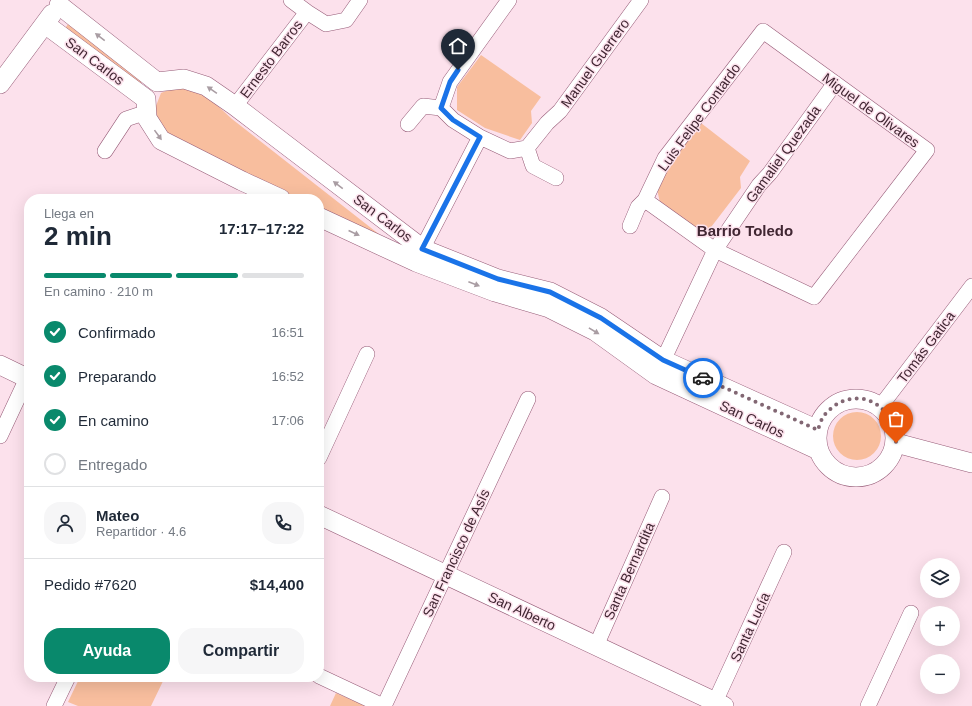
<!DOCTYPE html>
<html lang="es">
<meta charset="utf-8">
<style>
:root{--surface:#fff;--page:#f6f6f7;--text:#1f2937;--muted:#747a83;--line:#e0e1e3;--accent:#09896c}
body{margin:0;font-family:Arial,sans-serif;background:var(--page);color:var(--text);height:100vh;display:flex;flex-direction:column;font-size:15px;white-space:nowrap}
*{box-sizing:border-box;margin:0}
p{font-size:13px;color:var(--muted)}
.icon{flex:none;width:22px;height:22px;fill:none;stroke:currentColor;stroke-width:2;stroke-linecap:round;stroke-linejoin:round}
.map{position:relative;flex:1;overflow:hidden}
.drawer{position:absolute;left:24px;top:194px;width:300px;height:488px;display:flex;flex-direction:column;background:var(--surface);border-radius:16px;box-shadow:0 4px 16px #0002}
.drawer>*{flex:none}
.buttons{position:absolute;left:920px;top:558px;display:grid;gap:8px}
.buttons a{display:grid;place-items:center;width:40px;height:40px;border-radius:50%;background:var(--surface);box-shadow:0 4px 16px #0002;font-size:20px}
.pin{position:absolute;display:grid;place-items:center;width:34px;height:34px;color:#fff;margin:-41px -17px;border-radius:50% 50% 50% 0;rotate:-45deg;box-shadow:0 0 4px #0007}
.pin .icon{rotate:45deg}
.courier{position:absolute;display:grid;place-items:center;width:40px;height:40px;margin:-20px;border:3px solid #1a73e8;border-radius:50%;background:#fff;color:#222;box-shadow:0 1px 5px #0007}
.summary em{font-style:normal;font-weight:800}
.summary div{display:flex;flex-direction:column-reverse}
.summary{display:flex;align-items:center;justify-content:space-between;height:68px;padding:0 20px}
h1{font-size:26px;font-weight:800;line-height:30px}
.bar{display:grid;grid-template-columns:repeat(4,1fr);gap:6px 4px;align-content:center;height:48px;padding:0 20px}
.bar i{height:5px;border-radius:3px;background:var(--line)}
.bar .current{background:var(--accent)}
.bar p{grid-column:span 4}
.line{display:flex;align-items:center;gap:10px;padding:0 20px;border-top:1px solid var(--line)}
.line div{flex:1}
.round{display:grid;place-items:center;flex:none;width:42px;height:42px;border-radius:16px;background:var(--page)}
ol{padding:0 20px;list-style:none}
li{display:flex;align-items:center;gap:12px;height:44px}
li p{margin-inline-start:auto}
li .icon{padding:4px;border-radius:50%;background:var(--accent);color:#fff;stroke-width:4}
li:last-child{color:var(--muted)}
li i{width:22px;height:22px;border:2px solid var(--line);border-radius:50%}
.button{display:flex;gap:8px;margin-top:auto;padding:8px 20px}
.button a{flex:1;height:46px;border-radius:16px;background:var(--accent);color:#fff;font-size:16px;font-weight:800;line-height:46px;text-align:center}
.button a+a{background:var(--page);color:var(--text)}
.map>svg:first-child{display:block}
.green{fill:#f8be9e}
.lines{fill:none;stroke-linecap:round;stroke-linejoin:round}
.minor-casing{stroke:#965b77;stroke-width:16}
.tertiary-casing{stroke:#965b77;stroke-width:20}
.minor{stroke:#fff;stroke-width:15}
.tertiary{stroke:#fff;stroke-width:19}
.oneway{fill:#a99da3}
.done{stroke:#826773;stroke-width:4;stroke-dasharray:0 7.2}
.route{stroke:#1a73e8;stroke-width:5}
.labels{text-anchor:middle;stroke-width:3;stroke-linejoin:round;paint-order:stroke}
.street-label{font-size:14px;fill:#402632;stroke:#fce1ec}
.neighbourhood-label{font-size:15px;font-weight:bold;fill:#402632;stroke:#fce1ec}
</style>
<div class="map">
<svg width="972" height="706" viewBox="0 0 972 706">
<rect width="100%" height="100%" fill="#fce1ec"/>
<!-- green -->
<path class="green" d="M68 24 143 80 139 86 64 30Z
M481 55 541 97 531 111 532 123 520 140 485 128 457 110V87Z
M181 85 207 96 232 119 389 242 319 208V199H299L238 171 164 131 154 111 161 93Z
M701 123 750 161 740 177 741 188 705 235 660 203 657 189 677 152Z
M833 436a24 24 0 1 1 48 0a24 24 0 1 1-48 0Z
M80 677H165L151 706H78L68 702Z
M336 693 366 706H330Z"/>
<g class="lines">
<!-- minor casing -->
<g class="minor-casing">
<path id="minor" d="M291 0 307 12 326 24 346 20 360 0
M235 106 307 12
M441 108 453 120 480 137 510 151 527 148 547 123 560 111 641 0
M441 108 450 82 509 0
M408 124 423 106 441 108
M527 148 533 166 556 178
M105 151 126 119 147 112
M630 226 638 207 645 200 665 158 763 31 927 150 814 297 715 250 645 200
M418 257 480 137
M659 369 715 250 759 185 770 173 835 83
M880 407 972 286
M0 436 29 374
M319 458 367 354
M596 646 662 497
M319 676 383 706
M715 702 784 552
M54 706 68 677
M384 706 528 399
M868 706 911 613"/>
</g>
<!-- tertiary casing -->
<g class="tertiary-casing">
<path id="tertiary" d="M59 5 157 82 184 79 206 86 235 106 423 249 498 279 550 292 601 318 663 360 818 430
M45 24 146 99 147 118 161 140 242 181 281 199
M0 84 52 14
M319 217 416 262 495 292 549 308 595 331 656 375 818 450
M0 365 29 379
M817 438a39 39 0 1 1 78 0a39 39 0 1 1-78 0Z
M896 443 972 463
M319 515 724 706"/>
</g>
<!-- minor -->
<use href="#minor" class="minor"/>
<!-- tertiary -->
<use href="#tertiary" class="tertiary"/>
</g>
<!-- one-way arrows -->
<defs><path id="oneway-solid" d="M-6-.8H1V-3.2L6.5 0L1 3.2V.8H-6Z"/></defs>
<g class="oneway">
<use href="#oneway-solid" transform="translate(100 37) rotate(-142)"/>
<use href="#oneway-solid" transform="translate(212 90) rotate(-145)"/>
<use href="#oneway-solid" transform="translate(158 135) rotate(54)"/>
<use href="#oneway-solid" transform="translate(338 185) rotate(-143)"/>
<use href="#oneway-solid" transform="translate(354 233) rotate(25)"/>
<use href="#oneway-solid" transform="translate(474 284) rotate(21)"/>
<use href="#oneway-solid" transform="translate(594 331) rotate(31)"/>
</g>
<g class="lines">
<!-- done -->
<path class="done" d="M703 378 818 430C819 427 820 422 822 419 825 413 831 408 837 404 867 387 896 411 896 443"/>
<!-- route -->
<path class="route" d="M458 70 450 82 441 108 453 120 480 137 422 249 498 279 550 292 601 318 663 360 703 378"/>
</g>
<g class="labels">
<!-- street labels -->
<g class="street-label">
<text transform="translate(271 59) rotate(-53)" y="5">Ernesto Barros</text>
<text transform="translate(95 61) rotate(37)" y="5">San Carlos</text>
<text transform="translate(595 63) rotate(-54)" y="5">Manuel Guerrero</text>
<text transform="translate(871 110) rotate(36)" y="5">Miguel de Olivares</text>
<text transform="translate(699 117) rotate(-54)" y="5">Luis Felipe Contardo</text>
<text transform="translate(783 154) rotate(-54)" y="5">Gamaliel Quezada</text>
<text transform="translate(383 218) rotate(37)" y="5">San Carlos</text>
<text transform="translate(926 347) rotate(-53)" y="5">Tomás Gatica</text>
<text transform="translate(752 419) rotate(25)" y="5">San Carlos</text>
<text transform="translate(456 553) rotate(-65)" y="5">San Francisco de Asís</text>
<text transform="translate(629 571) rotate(-66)" y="5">Santa Bernardita</text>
<text transform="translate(522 611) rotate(25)" y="5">San Alberto</text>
<text transform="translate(750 627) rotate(-65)" y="5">Santa Lucía</text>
</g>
<!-- neighbourhood labels -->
<g class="neighbourhood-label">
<text x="745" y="236">Barrio Toledo</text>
</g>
</g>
</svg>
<div class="buttons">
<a><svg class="icon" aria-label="layers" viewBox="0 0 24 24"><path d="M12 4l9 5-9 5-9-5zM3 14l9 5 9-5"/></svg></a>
<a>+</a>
<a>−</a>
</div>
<div class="pin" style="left:896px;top:443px;background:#ea580c"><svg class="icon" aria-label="bag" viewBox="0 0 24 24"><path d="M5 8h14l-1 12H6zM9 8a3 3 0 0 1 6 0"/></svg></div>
<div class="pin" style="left:458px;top:70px;background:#1f2937"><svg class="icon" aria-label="home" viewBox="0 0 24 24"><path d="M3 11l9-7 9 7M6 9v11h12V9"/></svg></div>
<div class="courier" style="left:703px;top:378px"><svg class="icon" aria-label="car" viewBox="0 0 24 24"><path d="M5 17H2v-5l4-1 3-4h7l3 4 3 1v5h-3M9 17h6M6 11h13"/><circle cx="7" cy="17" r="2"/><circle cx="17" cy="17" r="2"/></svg></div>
<section class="drawer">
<div class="summary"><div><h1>2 min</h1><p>Llega en</p></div><em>17:17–17:22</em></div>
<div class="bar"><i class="current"></i><i class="current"></i><i class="current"></i><i></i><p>En camino · 210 m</p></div>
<ol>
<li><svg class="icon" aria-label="check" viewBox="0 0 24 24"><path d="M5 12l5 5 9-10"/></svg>Confirmado<p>16:51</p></li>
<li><svg class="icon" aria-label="check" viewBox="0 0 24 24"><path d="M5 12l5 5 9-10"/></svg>Preparando<p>16:52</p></li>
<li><svg class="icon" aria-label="check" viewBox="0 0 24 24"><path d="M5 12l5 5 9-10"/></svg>En camino<p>17:06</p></li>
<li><i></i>Entregado</li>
</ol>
<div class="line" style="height:72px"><a class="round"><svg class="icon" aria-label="person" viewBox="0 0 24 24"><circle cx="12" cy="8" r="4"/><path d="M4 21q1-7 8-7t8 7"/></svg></a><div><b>Mateo</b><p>Repartidor · 4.6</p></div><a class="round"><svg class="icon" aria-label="phone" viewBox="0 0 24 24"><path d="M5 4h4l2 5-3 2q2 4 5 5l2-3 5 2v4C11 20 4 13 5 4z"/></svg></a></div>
<div class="line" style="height:52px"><div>Pedido #7620</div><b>$14,400</b></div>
<div class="button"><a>Ayuda</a><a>Compartir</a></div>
</section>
</div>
